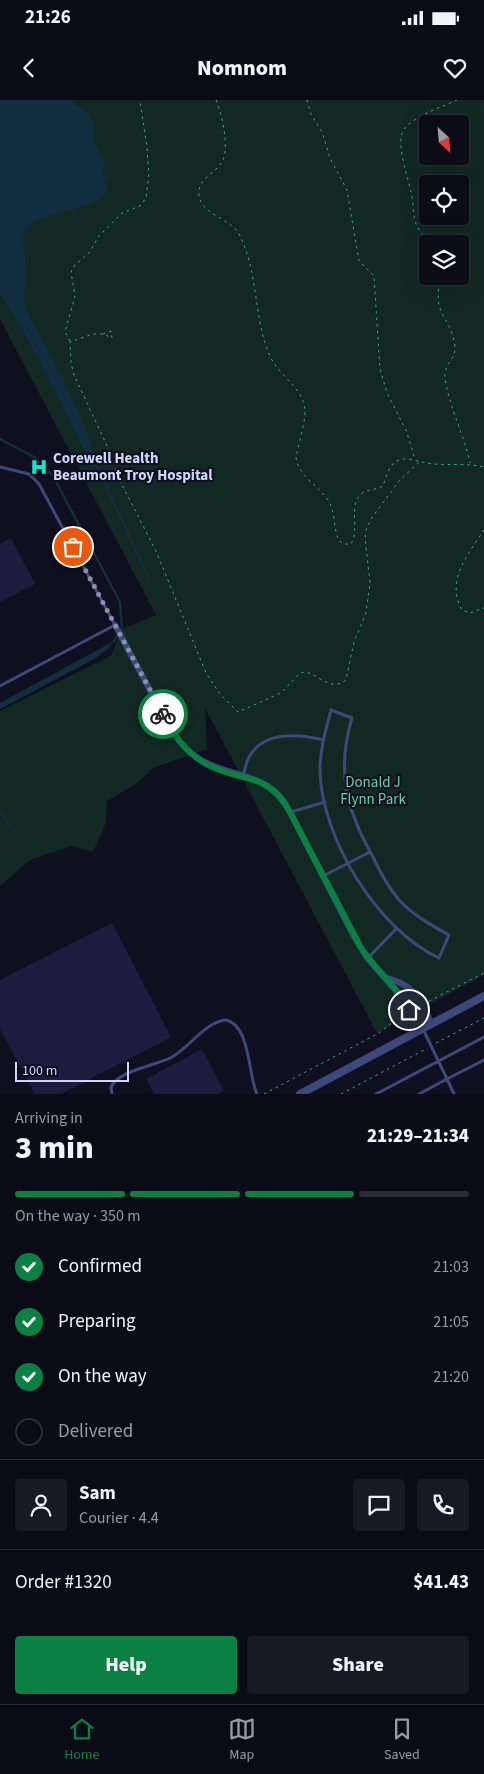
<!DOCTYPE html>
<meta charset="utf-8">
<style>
:root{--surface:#0a0b17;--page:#181924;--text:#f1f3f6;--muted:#999ba1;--line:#2a2b36;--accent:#0b8043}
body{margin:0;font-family:"Source Sans 3",sans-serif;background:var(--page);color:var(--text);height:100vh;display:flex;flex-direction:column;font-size:19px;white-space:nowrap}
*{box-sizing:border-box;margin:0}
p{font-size:16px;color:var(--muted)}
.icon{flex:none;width:28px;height:28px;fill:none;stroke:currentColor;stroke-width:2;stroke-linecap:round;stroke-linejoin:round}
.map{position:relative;height:994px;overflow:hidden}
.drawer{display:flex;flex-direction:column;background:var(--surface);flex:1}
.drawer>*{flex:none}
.needle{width:32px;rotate:154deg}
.tools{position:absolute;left:419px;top:15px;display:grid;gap:10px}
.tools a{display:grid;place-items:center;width:50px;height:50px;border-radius:5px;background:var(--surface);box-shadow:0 5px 20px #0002,0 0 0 1px var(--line);font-size:25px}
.scale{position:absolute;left:15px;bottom:12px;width:114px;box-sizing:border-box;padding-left:5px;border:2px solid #d1d5fb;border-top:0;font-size:14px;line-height:18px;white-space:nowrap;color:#d1d5fb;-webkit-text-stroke:4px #0e0f1f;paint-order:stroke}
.pin{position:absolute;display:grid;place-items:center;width:42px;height:42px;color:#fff;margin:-21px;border:2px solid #fff;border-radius:50%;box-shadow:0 1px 5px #0007}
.courier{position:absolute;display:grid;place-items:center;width:50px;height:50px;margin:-25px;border:4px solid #0b8043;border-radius:50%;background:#fff;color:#222;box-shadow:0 1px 6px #0007}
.head em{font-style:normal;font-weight:800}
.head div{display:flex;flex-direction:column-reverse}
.head{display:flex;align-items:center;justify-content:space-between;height:85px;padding:0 15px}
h1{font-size:32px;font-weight:800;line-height:38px}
.bar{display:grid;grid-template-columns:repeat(4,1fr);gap:8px 5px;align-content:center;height:60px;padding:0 15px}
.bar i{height:6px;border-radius:4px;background:var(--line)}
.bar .current{background:var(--accent)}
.bar p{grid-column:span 4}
.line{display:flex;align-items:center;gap:12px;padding:0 15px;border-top:1px solid var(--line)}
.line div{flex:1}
.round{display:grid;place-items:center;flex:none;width:52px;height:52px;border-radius:5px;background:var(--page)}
ol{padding:0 15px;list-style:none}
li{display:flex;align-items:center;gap:15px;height:55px}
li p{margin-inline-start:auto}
li .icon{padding:5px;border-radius:50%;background:var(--accent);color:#fff;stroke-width:4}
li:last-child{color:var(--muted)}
li i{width:28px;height:28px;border:2px solid var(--line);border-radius:50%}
.primary-button{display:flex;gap:10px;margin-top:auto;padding:10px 15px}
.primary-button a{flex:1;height:58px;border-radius:5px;background:var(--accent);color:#fff;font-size:20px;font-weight:800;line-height:58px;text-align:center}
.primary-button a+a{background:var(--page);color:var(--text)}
.status{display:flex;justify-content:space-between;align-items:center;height:35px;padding:0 25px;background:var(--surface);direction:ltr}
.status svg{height:14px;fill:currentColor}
header{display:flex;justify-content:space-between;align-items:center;height:65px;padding:0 15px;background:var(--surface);font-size:22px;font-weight:800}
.dock{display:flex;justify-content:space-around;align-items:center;height:70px;border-top:1px solid var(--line);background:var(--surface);font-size:14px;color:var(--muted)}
.dock a{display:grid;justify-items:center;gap:2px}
.dock .current{color:var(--accent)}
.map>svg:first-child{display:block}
.green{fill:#122923;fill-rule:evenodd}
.water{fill:#112e41}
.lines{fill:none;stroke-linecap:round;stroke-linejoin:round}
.stream{stroke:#112e41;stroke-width:2.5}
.building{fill:#1c1c3f}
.path{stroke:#37a98a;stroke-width:1;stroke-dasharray:2.5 4;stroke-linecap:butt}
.service{stroke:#3d487b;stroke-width:3}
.minor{stroke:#3d487b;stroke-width:6}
.tertiary{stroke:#3d487b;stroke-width:8}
.done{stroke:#8d90ae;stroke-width:5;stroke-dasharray:0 9}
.route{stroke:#0b8043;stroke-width:6}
.labels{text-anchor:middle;stroke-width:4.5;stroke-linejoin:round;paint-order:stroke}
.poi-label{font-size:15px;font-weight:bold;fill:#d1d5fb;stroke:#0e0f1f;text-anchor:start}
.park-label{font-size:15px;fill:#63d5a1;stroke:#0e0f1f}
</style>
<div class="status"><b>21:26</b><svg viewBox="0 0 49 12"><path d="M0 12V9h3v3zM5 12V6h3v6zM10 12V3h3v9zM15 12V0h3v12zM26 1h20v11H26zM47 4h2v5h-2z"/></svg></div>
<header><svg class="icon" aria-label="back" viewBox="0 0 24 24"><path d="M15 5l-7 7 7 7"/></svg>Nomnom<svg class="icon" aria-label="heart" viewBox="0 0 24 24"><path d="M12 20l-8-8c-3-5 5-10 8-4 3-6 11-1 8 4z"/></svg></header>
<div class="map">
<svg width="484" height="994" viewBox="0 0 484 994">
<rect width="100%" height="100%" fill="#0e0f1f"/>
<!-- green -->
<path class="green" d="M0 0H484V875L377 933 205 608 207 649 153 668 136 684 107 701 106 723 93 752 71 746 30 760 0 786V611L111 556 122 529 156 515 0 219ZM428 24H460V56H428ZM428 84H460V116H428ZM428 144H460V176H428Z"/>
<!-- water -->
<path class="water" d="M0 0H72L88 15 93 23V39L105 65 102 77 113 76 105 81 108 89C92 116 33 109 24 133 22 138 26 161 26 168 26 182 22 197 26 210 50 254 87 317 96 365L91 368 86 353 24 232 0 193Z
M114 541 109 548 96 558 0 609V603Z"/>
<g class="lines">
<!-- stream -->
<path class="stream" d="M0 339 34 357 53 376 120 502 122 529 114 541
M96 365 149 478
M0 711 10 725 16 731"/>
</g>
<!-- building -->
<path class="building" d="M11 438 35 484 0 502V444Z
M112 823 171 937 61 994H35L0 929V880Z
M202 949 224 991 218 994H154L146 979Z"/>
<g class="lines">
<!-- path -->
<path class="path" d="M216 0C222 15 229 44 223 60 217 73 196 79 199 96 202 115 230 118 239 134 259 172 253 218 270 256 278 275 303 288 305 309 306 322 298 344 296 358 300 378 318 385 328 400 336 412 333 429 339 441L344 444H351C360 429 348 407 361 394 367 389 376 390 383 386 386 377 389 363 399 360 407 357 415 361 422 362 443 367 463 362 484 367
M307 0 311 14 322 32 330 58 347 90 359 161 374 176 380 269 387 293 406 330 415 359
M433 144C428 139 420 133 417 126 412 116 414 103 411 92 408 77 394 40 405 28 418 14 440 8 457 0
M441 176C431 217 450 213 455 246 457 258 443 265 445 278 449 307 464 334 470 363
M103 234 111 231 112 238 103 234H93L70 242 71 263 74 275 109 350 119 379 156 451 206 573 220 594 238 612 281 593 300 573 305 572C319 575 331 592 346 580L354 542 366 513 370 483 365 438 366 430 371 419 399 381 419 362
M70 241 65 232 75 196 71 172 73 167 90 152 98 137 122 113 140 106 146 98 149 74 147 48 140 0
M484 430C469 453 445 481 462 510L470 513 484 508
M429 901 484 873
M436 943 484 918
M264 994 379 933 403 914
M341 994 426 949"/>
<!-- service -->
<path class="service" d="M0 367 29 374 39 384 115 525 0 586
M331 610 352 618C336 671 346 709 373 757 380 772 388 787 399 800 413 815 431 825 449 835L439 858C378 830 321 738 320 670 320 649 326 629 331 610Z
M243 676C245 670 246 662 249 657 264 630 299 634 324 640
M291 712 325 702
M323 776 370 752
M368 858 396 829
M112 994 111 987C119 970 156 966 172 957 190 947 205 922 226 920 251 926 248 976 257 994
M376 994 484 937
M419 994 447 979 423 929
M454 994 447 979 484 960"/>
<!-- minor -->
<path class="minor" d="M115 525 172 631C205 684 253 662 284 701L352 833 367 858 403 899 419 931
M387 878C416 886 419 898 432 924"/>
<!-- tertiary -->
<path class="tertiary" d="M300 994 484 896"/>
</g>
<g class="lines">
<!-- done -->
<path class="done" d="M73 447 163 614"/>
<!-- route -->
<path class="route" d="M163 614C174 635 185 652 206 664 242 684 265 669 290 712L360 846C374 869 397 885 409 910"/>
</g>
<!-- icons -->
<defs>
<g id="hospital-bare" transform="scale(1.35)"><path d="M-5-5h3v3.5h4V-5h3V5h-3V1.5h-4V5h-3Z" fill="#12e6cf" stroke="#0e0f1f" stroke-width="2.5" paint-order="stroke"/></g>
</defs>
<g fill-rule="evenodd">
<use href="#hospital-bare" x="39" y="367"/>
</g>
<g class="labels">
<!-- poi labels -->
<g class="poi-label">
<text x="53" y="363">Corewell Health<tspan x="53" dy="17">Beaumont Troy Hospital</tspan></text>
</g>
<!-- park labels -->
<g class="park-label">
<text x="373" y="687">Donald J<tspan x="373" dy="17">Flynn Park</tspan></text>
</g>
</g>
</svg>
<div class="tools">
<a><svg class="needle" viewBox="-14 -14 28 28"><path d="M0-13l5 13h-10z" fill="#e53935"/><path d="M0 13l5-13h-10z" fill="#999ba1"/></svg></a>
<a><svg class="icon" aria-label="locate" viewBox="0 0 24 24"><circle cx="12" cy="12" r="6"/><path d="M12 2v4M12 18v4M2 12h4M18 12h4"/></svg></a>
<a><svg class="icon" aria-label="layers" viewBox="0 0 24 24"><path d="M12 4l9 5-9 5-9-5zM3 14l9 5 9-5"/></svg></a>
</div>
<div class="scale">100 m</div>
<div class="pin" style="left:73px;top:447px;background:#ea580c"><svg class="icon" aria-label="bag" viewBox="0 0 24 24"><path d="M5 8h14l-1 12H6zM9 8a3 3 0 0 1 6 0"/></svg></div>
<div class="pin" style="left:409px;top:910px;background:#1f2937"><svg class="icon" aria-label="home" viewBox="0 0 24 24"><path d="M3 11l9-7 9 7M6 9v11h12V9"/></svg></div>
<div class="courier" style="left:163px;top:614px"><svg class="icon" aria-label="bike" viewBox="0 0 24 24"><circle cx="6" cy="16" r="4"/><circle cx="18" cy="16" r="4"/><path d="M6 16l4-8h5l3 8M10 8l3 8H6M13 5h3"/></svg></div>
</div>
<section class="drawer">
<div class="head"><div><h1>3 min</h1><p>Arriving in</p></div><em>21:29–21:34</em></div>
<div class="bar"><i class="current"></i><i class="current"></i><i class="current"></i><i></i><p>On the way · 350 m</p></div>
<ol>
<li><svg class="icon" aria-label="check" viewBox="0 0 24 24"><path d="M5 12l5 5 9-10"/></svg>Confirmed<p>21:03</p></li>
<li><svg class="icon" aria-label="check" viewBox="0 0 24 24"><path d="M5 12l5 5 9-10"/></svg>Preparing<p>21:05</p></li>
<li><svg class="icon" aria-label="check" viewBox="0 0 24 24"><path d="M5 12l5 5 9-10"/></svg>On the way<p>21:20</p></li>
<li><i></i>Delivered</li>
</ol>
<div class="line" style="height:90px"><a class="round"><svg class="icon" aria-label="person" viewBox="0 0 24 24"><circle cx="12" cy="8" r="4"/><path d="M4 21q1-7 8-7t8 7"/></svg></a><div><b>Sam</b><p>Courier · 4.4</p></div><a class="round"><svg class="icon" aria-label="chat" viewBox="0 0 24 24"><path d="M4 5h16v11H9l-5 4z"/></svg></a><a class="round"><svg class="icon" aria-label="phone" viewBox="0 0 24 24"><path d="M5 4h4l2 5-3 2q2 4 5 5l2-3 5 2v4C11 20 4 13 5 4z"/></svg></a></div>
<div class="line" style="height:65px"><div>Order #1320</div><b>$41.43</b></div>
<div class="primary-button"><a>Help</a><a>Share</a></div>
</section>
<nav class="dock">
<a class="current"><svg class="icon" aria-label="home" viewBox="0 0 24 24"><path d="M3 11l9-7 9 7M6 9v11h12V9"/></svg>Home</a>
<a><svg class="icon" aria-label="map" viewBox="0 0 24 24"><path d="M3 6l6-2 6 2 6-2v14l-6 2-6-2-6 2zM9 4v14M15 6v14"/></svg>Map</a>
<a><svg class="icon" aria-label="saved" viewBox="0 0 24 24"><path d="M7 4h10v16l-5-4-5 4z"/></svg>Saved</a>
</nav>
